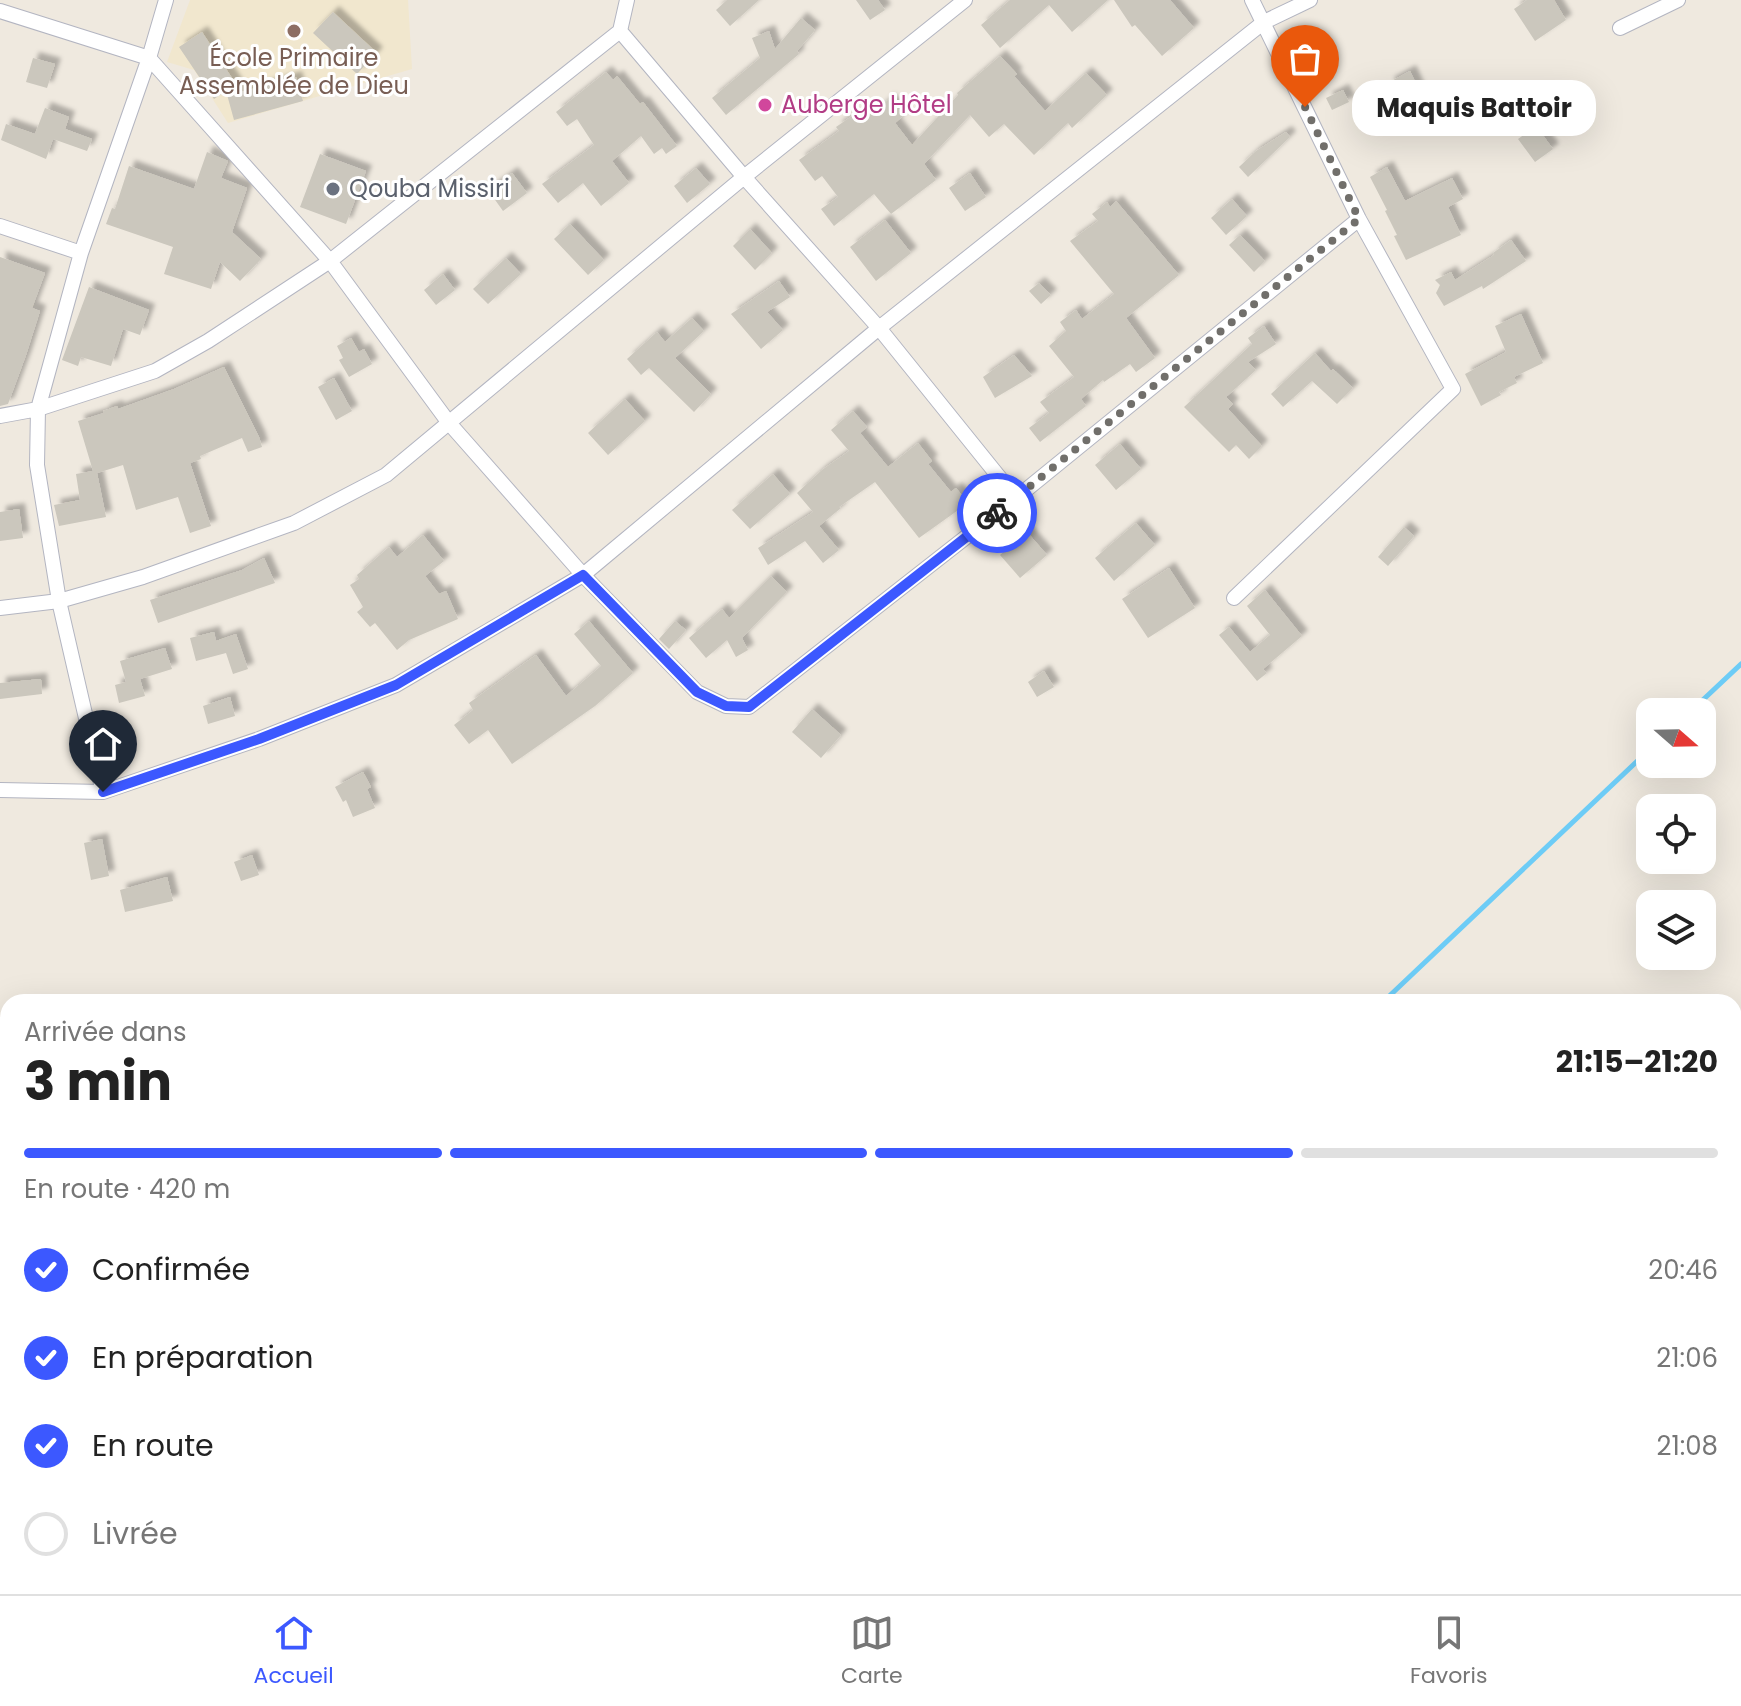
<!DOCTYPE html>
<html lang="fr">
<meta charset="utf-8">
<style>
:root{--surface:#fff;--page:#f2f2f2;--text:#222;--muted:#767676;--line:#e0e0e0;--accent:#3c58ff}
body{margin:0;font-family:Poppins,sans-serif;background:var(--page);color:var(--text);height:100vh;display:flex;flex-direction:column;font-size:30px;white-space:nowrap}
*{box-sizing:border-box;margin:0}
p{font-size:26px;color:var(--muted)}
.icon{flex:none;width:44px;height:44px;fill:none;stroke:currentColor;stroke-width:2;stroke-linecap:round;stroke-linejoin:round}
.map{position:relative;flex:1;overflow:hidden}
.drawer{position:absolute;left:0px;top:994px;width:1742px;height:600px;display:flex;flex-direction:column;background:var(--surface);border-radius:24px 24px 0 0;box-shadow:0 8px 32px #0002}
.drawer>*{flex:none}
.needle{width:52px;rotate:110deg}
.fabs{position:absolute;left:1636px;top:698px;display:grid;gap:16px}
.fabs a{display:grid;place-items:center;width:80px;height:80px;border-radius:16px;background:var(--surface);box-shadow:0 8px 32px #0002;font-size:40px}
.pin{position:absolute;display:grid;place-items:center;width:68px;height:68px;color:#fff;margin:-82px -34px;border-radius:50% 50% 50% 0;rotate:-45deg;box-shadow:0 0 8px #0007}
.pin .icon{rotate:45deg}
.courier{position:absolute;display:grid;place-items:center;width:80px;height:80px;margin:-40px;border:6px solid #3c58ff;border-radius:50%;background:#fff;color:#222;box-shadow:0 2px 10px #0007}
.bubble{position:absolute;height:56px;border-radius:24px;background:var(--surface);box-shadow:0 8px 32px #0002;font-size:26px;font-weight:700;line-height:56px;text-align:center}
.overview em{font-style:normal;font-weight:700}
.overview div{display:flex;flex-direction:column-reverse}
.overview{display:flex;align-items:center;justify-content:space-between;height:136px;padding:0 24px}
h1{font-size:52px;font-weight:700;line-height:60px}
.bar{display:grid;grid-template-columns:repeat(4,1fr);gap:12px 8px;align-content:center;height:96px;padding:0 24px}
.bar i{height:10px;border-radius:6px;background:var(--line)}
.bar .selected{background:var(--accent)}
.bar p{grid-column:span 4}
ol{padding:0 24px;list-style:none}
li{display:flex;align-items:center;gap:24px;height:88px}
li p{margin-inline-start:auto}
li .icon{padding:8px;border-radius:50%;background:var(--accent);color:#fff;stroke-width:4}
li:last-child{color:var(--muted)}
li i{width:44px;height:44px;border:4px solid var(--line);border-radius:50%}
.dock{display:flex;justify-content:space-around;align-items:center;height:112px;border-top:2px solid var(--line);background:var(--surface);font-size:22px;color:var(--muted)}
.dock a{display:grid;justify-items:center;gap:4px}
.dock .selected{color:var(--accent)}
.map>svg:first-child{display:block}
.education{fill:#f1e7ce}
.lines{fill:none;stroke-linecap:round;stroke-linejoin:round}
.stream{stroke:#6dccf6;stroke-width:5}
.building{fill:#cbc7bd;filter:url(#shadow)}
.street-casing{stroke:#b3b5c1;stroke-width:16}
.primary-casing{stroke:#c8c8c8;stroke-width:24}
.street{stroke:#fff;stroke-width:14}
.primary{stroke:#f9db5a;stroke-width:22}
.done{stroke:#716f6b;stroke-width:8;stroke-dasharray:0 14.4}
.route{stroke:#3c58ff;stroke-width:10}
.education-dot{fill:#8d6e63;stroke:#fff;stroke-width:3}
.hotel-dot{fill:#d1479c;stroke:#fff;stroke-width:3}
.worship-dot{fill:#6b7280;stroke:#fff;stroke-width:3}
.labels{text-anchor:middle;stroke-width:6;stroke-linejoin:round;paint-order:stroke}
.education-label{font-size:24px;fill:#785e54;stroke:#fff}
.hotel-label{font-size:24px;fill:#b23c85;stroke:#fff;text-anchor:start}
.worship-label{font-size:24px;fill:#5b616d;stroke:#fff;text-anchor:start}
</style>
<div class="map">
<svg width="1741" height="1594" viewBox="0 0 1741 1594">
<defs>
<filter id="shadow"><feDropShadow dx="6" dy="-6" stdDeviation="2" flood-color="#0004"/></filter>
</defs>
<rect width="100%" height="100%" fill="#efe9df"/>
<!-- education -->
<path class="education" d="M190 0H408L412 69 228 123 194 70 167 62Z"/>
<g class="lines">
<!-- stream -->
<path class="stream" d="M1690 712 1741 664
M1383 1002 1650 749
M0 1573 8 1568"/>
</g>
<!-- building -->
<path class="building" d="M727 0H759L730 26 716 10Z
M856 0H878L885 10 870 20Z
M1010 0H1108L1072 32 1049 5 1000 48 981 25Z
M1114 0H1170L1194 28 1162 56 1135 25 1132 27Z
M1527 0H1554L1566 20 1535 41 1514 9Z
M333 12 377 53 357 74 313 33Z
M801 18 815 30 797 51 799 54 726 115 712 98 760 58 752 38 769 31 775 49Z
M202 32 241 92 296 77 303 101 234 120 226 91 214 99 179 47Z
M1000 56 1017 74 1014 76 1045 111 1086 73 1107 95 1072 128 1068 123 1034 155 1004 124 989 137 970 115 924 164 936 180 891 214 874 194 834 226 821 209 838 197 822 176 815 181 799 160 839 131 836 127 852 116 854 120 868 109 872 115 889 99 904 115 895 123 912 145 958 95 957 93Z
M33 58 55 64 47 88 26 82Z
M1410 71 1434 122 1414 132 1388 83Z
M606 72 613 80 617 76 640 104 643 102 677 146 666 154 662 148 654 154 641 136 612 161 629 183 601 206 583 183 558 203 542 184 594 145 577 119 567 126 556 112Z
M1343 90 1349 102 1332 110 1326 98Z
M45 108 69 117 65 129 92 139 87 151 53 139 46 159 1 140 6 124 35 134Z
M1536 126 1553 149 1535 162 1518 139Z
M1286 132 1290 137 1248 177 1239 167 1256 151Z
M207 152 228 161 221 178 247 188 232 232 261 259 240 281 220 262 211 289 164 274 173 247 106 224 112 208 115 209 129 166 194 189Z
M320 154 366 171 346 224 300 207Z
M1387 167 1405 201 1452 178 1463 199 1448 207 1461 235 1406 260 1394 236 1397 235 1385 211 1387 210 1370 177Z
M696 168 710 184 687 203 674 186Z
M512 173 527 193 503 211 488 190Z
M970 173 986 197 965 211 949 188Z
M1232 199 1247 216 1226 235 1211 218Z
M1116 201 1179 275 1126 318 1155 358 1136 372 1130 364 1104 382 1103 380 1081 399 1086 406 1040 442 1029 428 1049 413 1040 402 1074 377 1049 346 1066 331 1060 322 1076 310 1082 319 1114 294 1070 241 1098 221 1092 214 1107 202 1110 207Z
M885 220 911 253 876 281 850 247Z
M570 224 604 260 588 275 554 239Z
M750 229 772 253 755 270 733 246Z
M1240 235 1265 261 1254 272 1229 245Z
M1511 240 1526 261 1483 289 1482 286 1444 306 1436 293 1440 285 1435 280 1451 272 1455 280 1494 255 1493 253Z
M0 257 45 273 32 308 40 311 26 355 8 404 0 406Z
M506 258 521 274 488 304 473 289Z
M443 274 455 290 436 305 424 290Z
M779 281 790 297 767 312 783 330 761 349 731 314Z
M1039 283 1051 295 1041 304 1029 291Z
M89 287 149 310 140 335 123 329 111 366 81 357 78 366 62 360Z
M1521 314 1543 363 1514 377 1517 383 1499 392 1501 395 1481 406 1465 374 1506 352 1495 326Z
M692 318 704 331 675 358 711 394 694 412 649 368 641 375 627 359 657 332 665 342Z
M1264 326 1276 344 1248 362 1256 370 1226 397 1233 404 1228 409 1262 446 1249 459 1236 445 1229 452 1184 407 1252 344 1248 338Z
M351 338 359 352 364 349 372 364 349 377 339 360 343 358 337 346Z
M1315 353 1331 371 1333 369 1353 388 1337 404 1312 381 1283 407 1271 394Z
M1014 355 1032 376 995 398 983 377Z
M224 367 259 437 262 447 248 452 242 438 200 456 201 459 190 463 211 526 190 533 178 497 136 510 123 465 97 473 106 517 59 526 54 505 80 500 76 474 93 471 78 421 104 413 103 411 117 406 118 409 174 389Z
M334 378 352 411 336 420 318 387Z
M625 399 645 421 608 455 588 433Z
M853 411 867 427 860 433 888 467 918 443 932 461 928 464 951 492 956 488 968 503 919 538 875 482 839 507 841 508 819 526 839 550 823 563 805 541 768 565 758 548 813 512 797 493 822 470 849 451 831 430Z
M1120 444 1141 469 1116 490 1095 465Z
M773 474 790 494 750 529 732 510Z
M19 509 23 538 0 541V512Z
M1136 523 1155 545 1114 581 1095 558Z
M1404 527 1414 536 1388 566 1378 557Z
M1027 532 1047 555 1020 578 1000 555Z
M423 535 444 561 425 576 439 594 446 591 458 619 409 640 397 650 375 623 370 627 357 612 363 607 350 585 359 579 357 575 389 547 397 557Z
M264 558 275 583 158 623 150 600 242 570Z
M1169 568 1195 608 1148 638 1122 599Z
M771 576 787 592 742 638 748 650 736 657 727 640 706 658 689 638 722 609 729 618Z
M1265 590 1302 636 1263 669 1267 673 1257 681 1219 635 1229 627 1250 652 1270 635 1247 606Z
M589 621 633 673 595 706 512 764 488 730 469 744 454 725 473 710 469 703 536 655 566 696 601 666 574 634Z
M675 621 686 630 669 649 659 639Z
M214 632 216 641 236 634 248 669 233 674 226 653 196 661 190 638Z
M165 648 172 669 140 679 145 696 119 703 115 685 126 682 120 661Z
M1044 671 1054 687 1037 697 1028 682Z
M41 679 42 694 0 699V683Z
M230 697 235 716 208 724 203 706Z
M812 709 841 735 821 758 792 732Z
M363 772 371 787 367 789 375 808 353 817 346 800 343 802 335 787Z
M102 839 109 876 91 880 84 843Z
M252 855 259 875 241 881 234 862Z
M167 877 173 901 125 912 120 890Z"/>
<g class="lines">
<!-- street casing -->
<g class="street-casing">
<path id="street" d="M0 11 149 58 330 261 449 423 583 575 697 692 726 706 749 707 1016 498 1359 219
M1620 28 1678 0
M620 31 744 177 879 328 1016 498
M0 226 81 253
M0 416 38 409 155 371 208 341 330 261 620 31 627 0
M1234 598 1453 389 1359 219 1252 0
M0 608 59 601 143 577 294 523 386 475 744 177 965 0
M0 790 103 792 259 739 396 685 583 575 879 328 1264 22 1310 0
M103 792 59 601 37 465 38 409 81 253 149 58 166 0
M1734 1534 1741 1531
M1580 1586 1581 1594
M1134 1594V1586"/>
</g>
<!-- primary casing -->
<g class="primary-casing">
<path id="primary" d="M1734 1421 1741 1404
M1666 1594 1669 1586"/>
</g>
<!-- street -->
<use href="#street" class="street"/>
<!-- primary -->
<use href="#primary" class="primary"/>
</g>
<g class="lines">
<!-- done -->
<path class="done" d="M997 513 1359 219 1305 107"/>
<!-- route -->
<path class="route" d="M103 792 259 739 396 685 583 575 697 692 726 706 749 707 997 513"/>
</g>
<!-- markers -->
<circle class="education-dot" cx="294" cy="31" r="8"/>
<circle class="hotel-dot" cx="765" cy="105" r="8"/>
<circle class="worship-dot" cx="333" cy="189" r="8"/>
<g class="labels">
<!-- education labels -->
<g class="education-label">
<text x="294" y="66">École Primaire<tspan x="294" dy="28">Assemblée de Dieu</tspan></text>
</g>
<!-- hotel labels -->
<g class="hotel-label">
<text x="781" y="113">Auberge Hôtel</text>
</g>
<!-- worship labels -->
<g class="worship-label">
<text x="349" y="197">Qouba Missiri</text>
</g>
</g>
</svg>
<div class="fabs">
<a><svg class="needle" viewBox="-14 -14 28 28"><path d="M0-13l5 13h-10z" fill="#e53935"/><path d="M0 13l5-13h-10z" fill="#767676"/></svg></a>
<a><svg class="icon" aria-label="locate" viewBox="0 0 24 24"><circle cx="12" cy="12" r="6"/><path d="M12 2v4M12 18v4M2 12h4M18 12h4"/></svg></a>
<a><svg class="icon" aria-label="layers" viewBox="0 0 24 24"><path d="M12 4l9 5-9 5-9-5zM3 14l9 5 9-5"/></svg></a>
</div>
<div class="pin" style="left:1305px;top:107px;background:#ea580c"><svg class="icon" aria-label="bag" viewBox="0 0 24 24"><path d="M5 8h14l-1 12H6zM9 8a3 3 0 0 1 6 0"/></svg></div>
<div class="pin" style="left:103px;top:792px;background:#1f2937"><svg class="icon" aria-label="home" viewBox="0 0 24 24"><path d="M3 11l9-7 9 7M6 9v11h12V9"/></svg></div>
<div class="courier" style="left:997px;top:513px"><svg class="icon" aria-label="bike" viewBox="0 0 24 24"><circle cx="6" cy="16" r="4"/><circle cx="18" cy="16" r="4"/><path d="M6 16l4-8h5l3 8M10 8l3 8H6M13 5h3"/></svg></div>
<div class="bubble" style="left:1352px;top:80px;width:244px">Maquis Battoir</div>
<section class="drawer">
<div class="overview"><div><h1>3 min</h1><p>Arrivée dans</p></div><em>21:15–21:20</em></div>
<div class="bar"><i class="selected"></i><i class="selected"></i><i class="selected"></i><i></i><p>En route · 420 m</p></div>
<ol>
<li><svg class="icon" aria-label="check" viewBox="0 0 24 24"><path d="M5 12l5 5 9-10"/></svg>Confirmée<p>20:46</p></li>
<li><svg class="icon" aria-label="check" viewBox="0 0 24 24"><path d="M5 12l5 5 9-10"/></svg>En préparation<p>21:06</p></li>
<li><svg class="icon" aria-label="check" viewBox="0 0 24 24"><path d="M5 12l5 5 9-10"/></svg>En route<p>21:08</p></li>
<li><i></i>Livrée</li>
</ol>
</section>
</div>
<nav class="dock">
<a class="selected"><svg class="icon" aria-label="home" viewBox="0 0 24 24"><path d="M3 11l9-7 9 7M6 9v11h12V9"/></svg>Accueil</a>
<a><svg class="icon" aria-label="map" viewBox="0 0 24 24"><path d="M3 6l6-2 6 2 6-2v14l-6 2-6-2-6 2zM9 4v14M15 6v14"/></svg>Carte</a>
<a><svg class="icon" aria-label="saved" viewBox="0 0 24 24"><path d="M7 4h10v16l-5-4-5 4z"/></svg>Favoris</a>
</nav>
